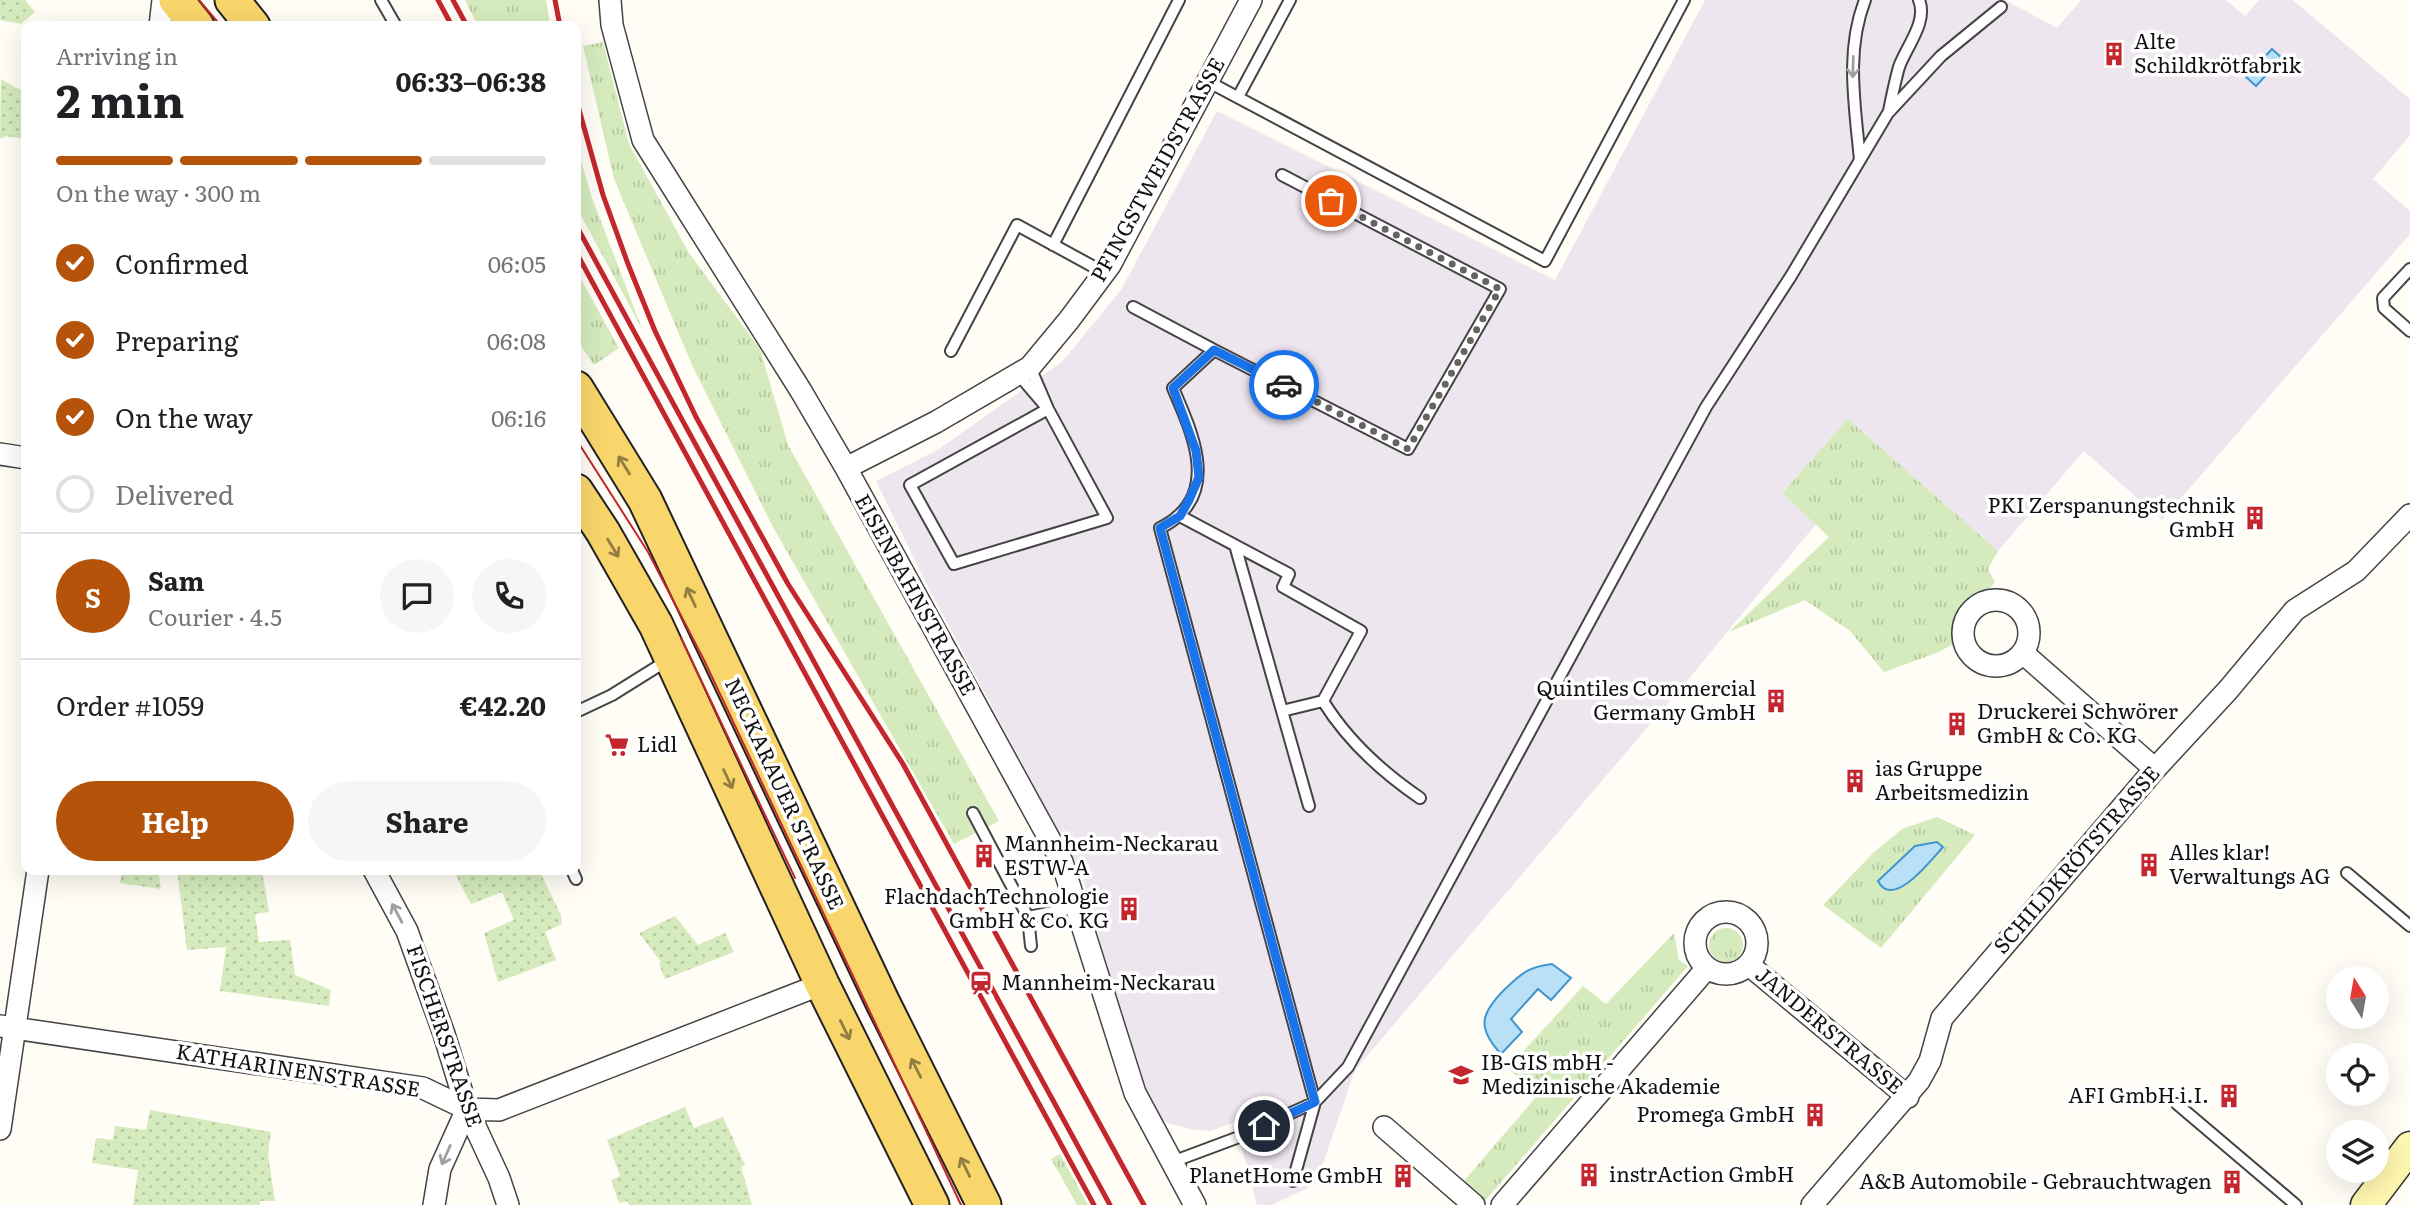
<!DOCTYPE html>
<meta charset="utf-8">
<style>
:root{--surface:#fff;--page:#f6f6f6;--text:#202124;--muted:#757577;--line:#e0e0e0;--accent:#b45309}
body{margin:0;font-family:Literata,serif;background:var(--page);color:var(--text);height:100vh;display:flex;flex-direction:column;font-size:26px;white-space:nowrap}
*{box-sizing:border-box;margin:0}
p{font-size:23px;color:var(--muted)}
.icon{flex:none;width:38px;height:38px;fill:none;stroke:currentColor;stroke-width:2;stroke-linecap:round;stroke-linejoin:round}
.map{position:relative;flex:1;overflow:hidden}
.details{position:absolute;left:21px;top:21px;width:560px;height:854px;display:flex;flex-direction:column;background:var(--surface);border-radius:14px;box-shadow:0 7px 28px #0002}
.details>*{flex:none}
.needle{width:46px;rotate:349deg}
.fabs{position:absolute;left:2326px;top:966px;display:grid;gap:14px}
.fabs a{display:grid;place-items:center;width:63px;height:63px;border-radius:50%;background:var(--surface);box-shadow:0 7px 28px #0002;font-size:35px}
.pin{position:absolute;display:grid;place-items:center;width:60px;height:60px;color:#fff;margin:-30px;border:4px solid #fff;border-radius:50%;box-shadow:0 2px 7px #0007}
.courier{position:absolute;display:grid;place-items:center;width:70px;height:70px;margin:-35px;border:5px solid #1a73e8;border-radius:50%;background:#fff;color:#222;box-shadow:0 2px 9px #0007}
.headline em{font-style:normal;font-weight:700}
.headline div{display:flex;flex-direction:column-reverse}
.headline{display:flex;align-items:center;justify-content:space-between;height:119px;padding:0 35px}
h1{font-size:46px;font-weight:700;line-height:52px}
.bar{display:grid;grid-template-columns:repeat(4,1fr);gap:10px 7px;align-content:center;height:84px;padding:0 35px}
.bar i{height:9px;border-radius:5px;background:var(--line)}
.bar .current{background:var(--accent)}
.bar p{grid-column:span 4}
.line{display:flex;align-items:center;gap:18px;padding:0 35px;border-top:2px solid var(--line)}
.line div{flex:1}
.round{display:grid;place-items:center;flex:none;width:74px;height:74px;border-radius:37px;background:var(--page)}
ol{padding:0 35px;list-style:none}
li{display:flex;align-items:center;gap:21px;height:77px}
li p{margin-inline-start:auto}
li .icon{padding:7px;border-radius:50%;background:var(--accent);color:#fff;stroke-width:4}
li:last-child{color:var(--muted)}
li i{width:38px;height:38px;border:4px solid var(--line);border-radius:50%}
.primary-button{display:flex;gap:14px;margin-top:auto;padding:14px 35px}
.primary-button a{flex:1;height:80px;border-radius:42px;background:var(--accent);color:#fff;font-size:28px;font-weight:700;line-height:80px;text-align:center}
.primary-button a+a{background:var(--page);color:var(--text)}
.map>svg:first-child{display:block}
.industrial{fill:#eee6ef}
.grass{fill:url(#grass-tufts);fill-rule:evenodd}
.park{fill:url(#park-dots)}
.water{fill:#b9e0f7;stroke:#3f96cf;stroke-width:2}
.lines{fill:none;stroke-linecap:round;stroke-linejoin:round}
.service-casing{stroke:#444;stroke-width:14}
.minor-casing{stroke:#444;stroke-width:24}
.secondary-casing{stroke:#333;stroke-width:33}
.primary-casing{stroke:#222;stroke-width:37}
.service{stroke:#fff;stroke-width:10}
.minor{stroke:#fff;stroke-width:21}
.secondary{stroke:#fff6b0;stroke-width:30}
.primary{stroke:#f9d66b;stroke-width:33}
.tram{stroke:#c4262e;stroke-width:2}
.rail{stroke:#c4262e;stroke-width:5}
.oneway{stroke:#a0a0a0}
.oneway2{stroke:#917d42}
.done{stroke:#646461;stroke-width:7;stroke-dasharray:0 12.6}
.route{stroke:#1a73e8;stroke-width:9}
.labels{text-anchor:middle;stroke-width:7;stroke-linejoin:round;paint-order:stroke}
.poi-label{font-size:21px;fill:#111;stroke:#fff;text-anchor:start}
.street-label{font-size:21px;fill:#111;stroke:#fff}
</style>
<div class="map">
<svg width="2410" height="1205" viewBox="0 0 2410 1205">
<defs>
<pattern id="grass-tufts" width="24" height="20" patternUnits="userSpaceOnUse" patternTransform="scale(1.75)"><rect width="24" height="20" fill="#d5ebbd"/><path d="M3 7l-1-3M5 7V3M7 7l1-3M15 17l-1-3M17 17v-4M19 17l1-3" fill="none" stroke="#b6c8a1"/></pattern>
<pattern id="park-dots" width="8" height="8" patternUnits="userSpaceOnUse" patternTransform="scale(1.75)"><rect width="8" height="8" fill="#d5ebbd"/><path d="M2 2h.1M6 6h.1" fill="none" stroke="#b6c8a1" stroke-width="1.8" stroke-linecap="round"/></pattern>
</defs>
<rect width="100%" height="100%" fill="#fffdf5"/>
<!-- industrial -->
<path class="industrial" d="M1705 0H2005L2057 28 2081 0H2226L2245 16 2259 0H2293L2410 99V135L2373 179 2410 211V234L2162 520 2084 451 1998 551 1849 420 1782 492 1816 524 1687 681 1355 1070 1316 1184 1272 1205H1257L1235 1122 1211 1131 1190 1129 1170 1124 1154 1116 1130 1055 1082 875 929 589 876 481 939 449 1062 362 1121 290 1217 111 1555 280Z"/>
<!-- grass -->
<path class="grass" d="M465 0H546L550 26H478Z
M603 42 629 144 689 253 760 349 788 445 999 821 954 844 773 527 692 365 614 179 583 46Z
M576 144 592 198 643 331 576 206Z
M576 270 619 348 594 365 576 339Z
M1848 419 1998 551 1988 569 1995 582C1989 590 1986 591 1978 595 1958 605 1956 622 1955 643L1939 652 1884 672 1850 631 1805 600 1729 632 1829 537 1782 493Z
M1937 817 1975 835 1881 948 1823 905 1874 852 1902 829ZM1937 842 1943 848 1900 890Z
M1709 945a17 17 0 1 1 34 0a17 17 0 1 1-34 0Z
M1674 933 1679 960 1688 966 1484 1202 1463 1182 1537 1096 1508 1068 1583 986 1606 1004Z
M1060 1154 1088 1205H1077L1051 1159Z"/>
<!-- park -->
<path class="park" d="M0 0H25L35 12 21 24 0 20Z
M1 79 18 89 26 91V139L5 136 4 138H0Z
M122 870H158L161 889 120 883Z
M177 870H262L269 912 255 914 259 942 290 940 295 975 331 990 329 1006 220 991 226 947 187 950Z
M453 870H539L561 915 562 924 545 932 556 960 498 982 484 933 514 920 502 892 471 904Z
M675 916 698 945 725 933 734 952 665 979 659 964 661 962 639 933Z
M685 1107 694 1128 723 1117 745 1165 741 1167 752 1205H629L627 1201 619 1203 611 1180 620 1176 607 1140Z
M150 1110 271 1132 268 1154 275 1201H260V1205H133L138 1170 92 1163 96 1138 113 1140 115 1126 146 1130Z"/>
<!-- water -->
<path class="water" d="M2272 49 2282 58 2256 86 2246 77Z
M1937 842 1943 847C1930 861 1893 910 1878 881L1915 846Z
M1552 964 1571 978 1551 1000 1538 989 1511 1019 1522 1032 1501 1054C1476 1027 1481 1013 1505 989 1522 973 1528 967 1552 964Z"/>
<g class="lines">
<!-- service casing -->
<g class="service-casing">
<path id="service" d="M381 0 396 26
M1207 81 1545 261 1684 0
M1238 97 1290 0
M1889 111C1892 96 1895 81 1899 67 1906 47 1928 22 1919 0
M1860 160C1855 106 1845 51 1865 0
M1053 245 1179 0
M2410 269 2383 298 2384 308 2410 331
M1133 307 1214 350 1173 388C1189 426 1217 482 1178 516 1173 521 1166 525 1160 528L1315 1102 1293 1181
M1214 350 1408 449 1500 289 1282 175
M951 351 1017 225 1105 273
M1019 375 1048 409 910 485 954 564 1107 518 1048 409 1030 367
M1180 516 1289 574 1283 587 1361 631 1323 701C1347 740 1382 772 1420 798
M1235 545 1309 806
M1282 711 1323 701
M576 712 612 695 668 660
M973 813 1028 917 1031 946
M572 870 576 879
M2347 873 2410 926
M1028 917 1078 907
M2177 1104 2296 1205
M1172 1162 1239 1137 1315 1102 1348 1067 1706 407 1791 276 1888 113 1941 56 2001 7"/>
</g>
<!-- minor casing -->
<g class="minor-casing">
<path id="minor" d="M610 0 612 25 643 140 801 391 846 468 1062 862 1135 1093 1195 1205
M160 26 163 0
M0 454 26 458
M846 468 936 422 1030 367 1069 320 1110 265 1251 0
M1963 633a33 33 0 1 1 66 0a33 33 0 1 1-66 0Z
M2023 653 2155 769
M374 870 407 931 444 1034 467 1109 499 1178 508 1205
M1695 943a31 31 0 1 1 62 0a31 31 0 1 1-62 0Z
M1749 965 1908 1097
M0 1026 423 1088 467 1109 499 1110 822 984
M1384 1127 1474 1205
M0 1129 38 870
M434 1205 440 1169 467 1109
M1502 1205 1707 968
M1812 1205 1919 1081 1930 1061 1942 1018 2155 769 2228 690 2295 610 2356 571 2410 515"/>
</g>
<!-- secondary casing -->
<g class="secondary-casing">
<path id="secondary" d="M2366 1205 2410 1147"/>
</g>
<!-- primary casing -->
<g class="primary-casing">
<path id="primary" d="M176 0 197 26
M232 0 253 26
M576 388 645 500 883 1003 984 1205
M576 491 603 532 656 625 822 984 932 1205"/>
</g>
<!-- service -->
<use href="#service" class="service"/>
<!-- minor -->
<use href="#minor" class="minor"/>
<!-- secondary -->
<use href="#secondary" class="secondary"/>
<!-- primary -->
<use href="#primary" class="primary"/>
<!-- tram -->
<path class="tram" d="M199 0 221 26
M576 439 648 552 704 660 961 1205
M681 638 795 878"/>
<!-- rail -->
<path class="rail" d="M438 0 452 26
M453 0 467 26
M555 0 560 26
M576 99 603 195 628 264 655 331 696 417 788 584 903 764 1144 1205
M576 225 1110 1205
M576 252 1094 1205"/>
</g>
<!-- one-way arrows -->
<defs><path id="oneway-shaft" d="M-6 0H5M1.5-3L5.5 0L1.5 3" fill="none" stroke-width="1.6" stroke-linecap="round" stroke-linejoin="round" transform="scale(1.75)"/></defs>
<g class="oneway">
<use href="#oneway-shaft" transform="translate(1853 67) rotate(92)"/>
<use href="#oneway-shaft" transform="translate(397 913) rotate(-118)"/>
<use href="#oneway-shaft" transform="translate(446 1155) rotate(114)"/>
</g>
<g class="oneway2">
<use href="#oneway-shaft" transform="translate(624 465) rotate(-122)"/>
<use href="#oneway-shaft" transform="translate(613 548) rotate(59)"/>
<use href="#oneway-shaft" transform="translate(691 597) rotate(-115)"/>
<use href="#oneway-shaft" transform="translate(728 779) rotate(65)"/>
<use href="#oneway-shaft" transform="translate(845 1030) rotate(64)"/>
<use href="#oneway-shaft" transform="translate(916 1068) rotate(-117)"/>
<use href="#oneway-shaft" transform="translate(965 1167) rotate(-116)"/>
</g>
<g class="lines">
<!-- done -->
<path class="done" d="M1284 385 1408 449 1500 289 1331 201"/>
<!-- route -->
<path class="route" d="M1264 1126 1315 1102 1160 528 1180 516 1189 500 1199 477 1196 451 1173 388 1214 350 1284 385"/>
</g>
<!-- icons -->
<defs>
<g id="building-bare" transform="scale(1.89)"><path d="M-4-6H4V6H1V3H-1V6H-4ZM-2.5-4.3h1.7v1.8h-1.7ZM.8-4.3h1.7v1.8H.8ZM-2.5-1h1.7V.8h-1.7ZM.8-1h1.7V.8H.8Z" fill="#c4262e" stroke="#fff" stroke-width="2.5" paint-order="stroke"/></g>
<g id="supermarket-bare" transform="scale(1.89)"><path d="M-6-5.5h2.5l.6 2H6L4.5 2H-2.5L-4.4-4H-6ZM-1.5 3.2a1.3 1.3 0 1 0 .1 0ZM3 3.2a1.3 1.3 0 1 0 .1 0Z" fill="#c4262e" stroke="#fff" stroke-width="2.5" paint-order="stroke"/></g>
<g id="station-bare" transform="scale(1.89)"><path d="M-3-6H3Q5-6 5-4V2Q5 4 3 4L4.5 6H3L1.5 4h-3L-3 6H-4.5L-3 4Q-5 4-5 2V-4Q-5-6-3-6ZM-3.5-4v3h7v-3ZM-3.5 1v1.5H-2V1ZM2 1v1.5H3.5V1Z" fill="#c4262e" stroke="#fff" stroke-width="2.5" paint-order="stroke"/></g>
<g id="school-bare" transform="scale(1.89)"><path d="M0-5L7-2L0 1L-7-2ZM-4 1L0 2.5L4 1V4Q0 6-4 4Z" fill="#c4262e" stroke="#fff" stroke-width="2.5" paint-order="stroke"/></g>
</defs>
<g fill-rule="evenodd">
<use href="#building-bare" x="2114" y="54"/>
<use href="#building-bare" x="2255" y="518"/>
<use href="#building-bare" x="1776" y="701"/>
<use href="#building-bare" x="1957" y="724"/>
<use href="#supermarket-bare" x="617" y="745"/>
<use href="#building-bare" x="1855" y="781"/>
<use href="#building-bare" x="984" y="856"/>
<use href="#building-bare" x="2149" y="865"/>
<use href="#building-bare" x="1129" y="909"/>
<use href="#station-bare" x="981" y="983"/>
<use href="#school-bare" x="1461" y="1075"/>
<use href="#building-bare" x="2229" y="1096"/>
<use href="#building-bare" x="1815" y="1115"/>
<use href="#building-bare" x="1589" y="1175"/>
<use href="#building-bare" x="1403" y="1176"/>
<use href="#building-bare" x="2232" y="1182"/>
</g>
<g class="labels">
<!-- poi labels -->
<g class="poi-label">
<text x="2134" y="49">Alte<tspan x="2134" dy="24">Schildkrötfabrik</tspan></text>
<text x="2235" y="513" text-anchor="end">PKI Zerspanungstechnik<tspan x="2235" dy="24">GmbH</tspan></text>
<text x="1756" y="696" text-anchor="end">Quintiles Commercial<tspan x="1756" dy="24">Germany GmbH</tspan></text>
<text x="1977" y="719">Druckerei Schwörer<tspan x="1977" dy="24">GmbH &amp; Co. KG</tspan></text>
<text x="637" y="752">Lidl</text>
<text x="1875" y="776">ias Gruppe<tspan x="1875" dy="24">Arbeitsmedizin</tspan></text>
<text x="1004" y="851">Mannheim-Neckarau<tspan x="1004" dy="24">ESTW-A</tspan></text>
<text x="2169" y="860">Alles klar!<tspan x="2169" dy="24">Verwaltungs AG</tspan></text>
<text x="1109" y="904" text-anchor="end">FlachdachTechnologie<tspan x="1109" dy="24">GmbH &amp; Co. KG</tspan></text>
<text x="1001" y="990">Mannheim-Neckarau</text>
<text x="1481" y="1070">IB-GIS mbH -<tspan x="1481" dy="24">Medizinische Akademie</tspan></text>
<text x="2209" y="1103" text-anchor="end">AFI GmbH i.I.</text>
<text x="1795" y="1122" text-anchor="end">Promega GmbH</text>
<text x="1609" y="1182">instrAction GmbH</text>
<text x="1383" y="1183" text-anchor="end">PlanetHome GmbH</text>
<text x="2212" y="1189" text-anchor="end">A&amp;B Automobile - Gebrauchtwagen</text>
</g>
<!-- street labels -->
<g class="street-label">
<text transform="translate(1158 170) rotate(-61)" y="7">PFINGSTWEIDSTRASSE</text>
<text transform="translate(915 595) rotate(61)" y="7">EISENBAHNSTRASSE</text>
<text transform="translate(784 794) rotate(65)" y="7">NECKARAUER STRASSE</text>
<text transform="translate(2077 860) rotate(-49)" y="7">SCHILDKRÖTSTRASSE</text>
<text transform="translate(1829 1031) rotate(40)" y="7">JANDERSTRASSE</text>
<text transform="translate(444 1036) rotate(71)" y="7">FISCHERSTRASSE</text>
<text transform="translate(298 1071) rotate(9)" y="7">KATHARINENSTRASSE</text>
</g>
</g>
</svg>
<div class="fabs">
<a><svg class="needle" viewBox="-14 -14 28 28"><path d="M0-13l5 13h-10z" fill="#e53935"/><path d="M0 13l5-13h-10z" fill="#757577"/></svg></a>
<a><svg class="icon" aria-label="locate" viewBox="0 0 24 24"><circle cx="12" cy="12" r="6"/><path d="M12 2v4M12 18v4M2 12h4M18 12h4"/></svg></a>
<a><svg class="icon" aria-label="layers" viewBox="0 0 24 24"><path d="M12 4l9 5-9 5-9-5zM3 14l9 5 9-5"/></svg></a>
</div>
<div class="pin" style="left:1331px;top:201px;background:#ea580c"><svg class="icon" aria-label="bag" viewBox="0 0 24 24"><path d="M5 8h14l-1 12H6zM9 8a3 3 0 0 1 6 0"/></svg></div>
<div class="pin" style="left:1264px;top:1126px;background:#1f2937"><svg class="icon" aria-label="home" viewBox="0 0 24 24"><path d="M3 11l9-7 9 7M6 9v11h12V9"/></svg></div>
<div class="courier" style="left:1284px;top:385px"><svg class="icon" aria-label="car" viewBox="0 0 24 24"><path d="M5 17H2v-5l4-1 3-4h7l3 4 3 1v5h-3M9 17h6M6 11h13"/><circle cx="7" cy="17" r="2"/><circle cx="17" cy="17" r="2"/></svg></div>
<section class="details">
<div class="headline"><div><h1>2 min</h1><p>Arriving in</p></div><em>06:33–06:38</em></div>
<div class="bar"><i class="current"></i><i class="current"></i><i class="current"></i><i></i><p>On the way · 300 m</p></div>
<ol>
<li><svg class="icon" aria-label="check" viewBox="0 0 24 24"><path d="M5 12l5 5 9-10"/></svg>Confirmed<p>06:05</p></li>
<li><svg class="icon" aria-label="check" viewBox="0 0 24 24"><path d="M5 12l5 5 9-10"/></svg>Preparing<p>06:08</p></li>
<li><svg class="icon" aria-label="check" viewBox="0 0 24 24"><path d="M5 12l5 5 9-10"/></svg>On the way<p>06:16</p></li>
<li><i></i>Delivered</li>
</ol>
<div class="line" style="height:126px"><b class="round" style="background:var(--accent);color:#fff">S</b><div><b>Sam</b><p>Courier · 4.5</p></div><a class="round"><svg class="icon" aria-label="chat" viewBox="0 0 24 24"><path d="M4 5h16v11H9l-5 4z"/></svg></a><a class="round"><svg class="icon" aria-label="phone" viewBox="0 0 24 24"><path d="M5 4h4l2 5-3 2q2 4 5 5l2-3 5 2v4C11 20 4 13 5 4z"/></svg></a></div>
<div class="line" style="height:91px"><div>Order #1059</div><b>€42.20</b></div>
<div class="primary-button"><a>Help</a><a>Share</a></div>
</section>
</div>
